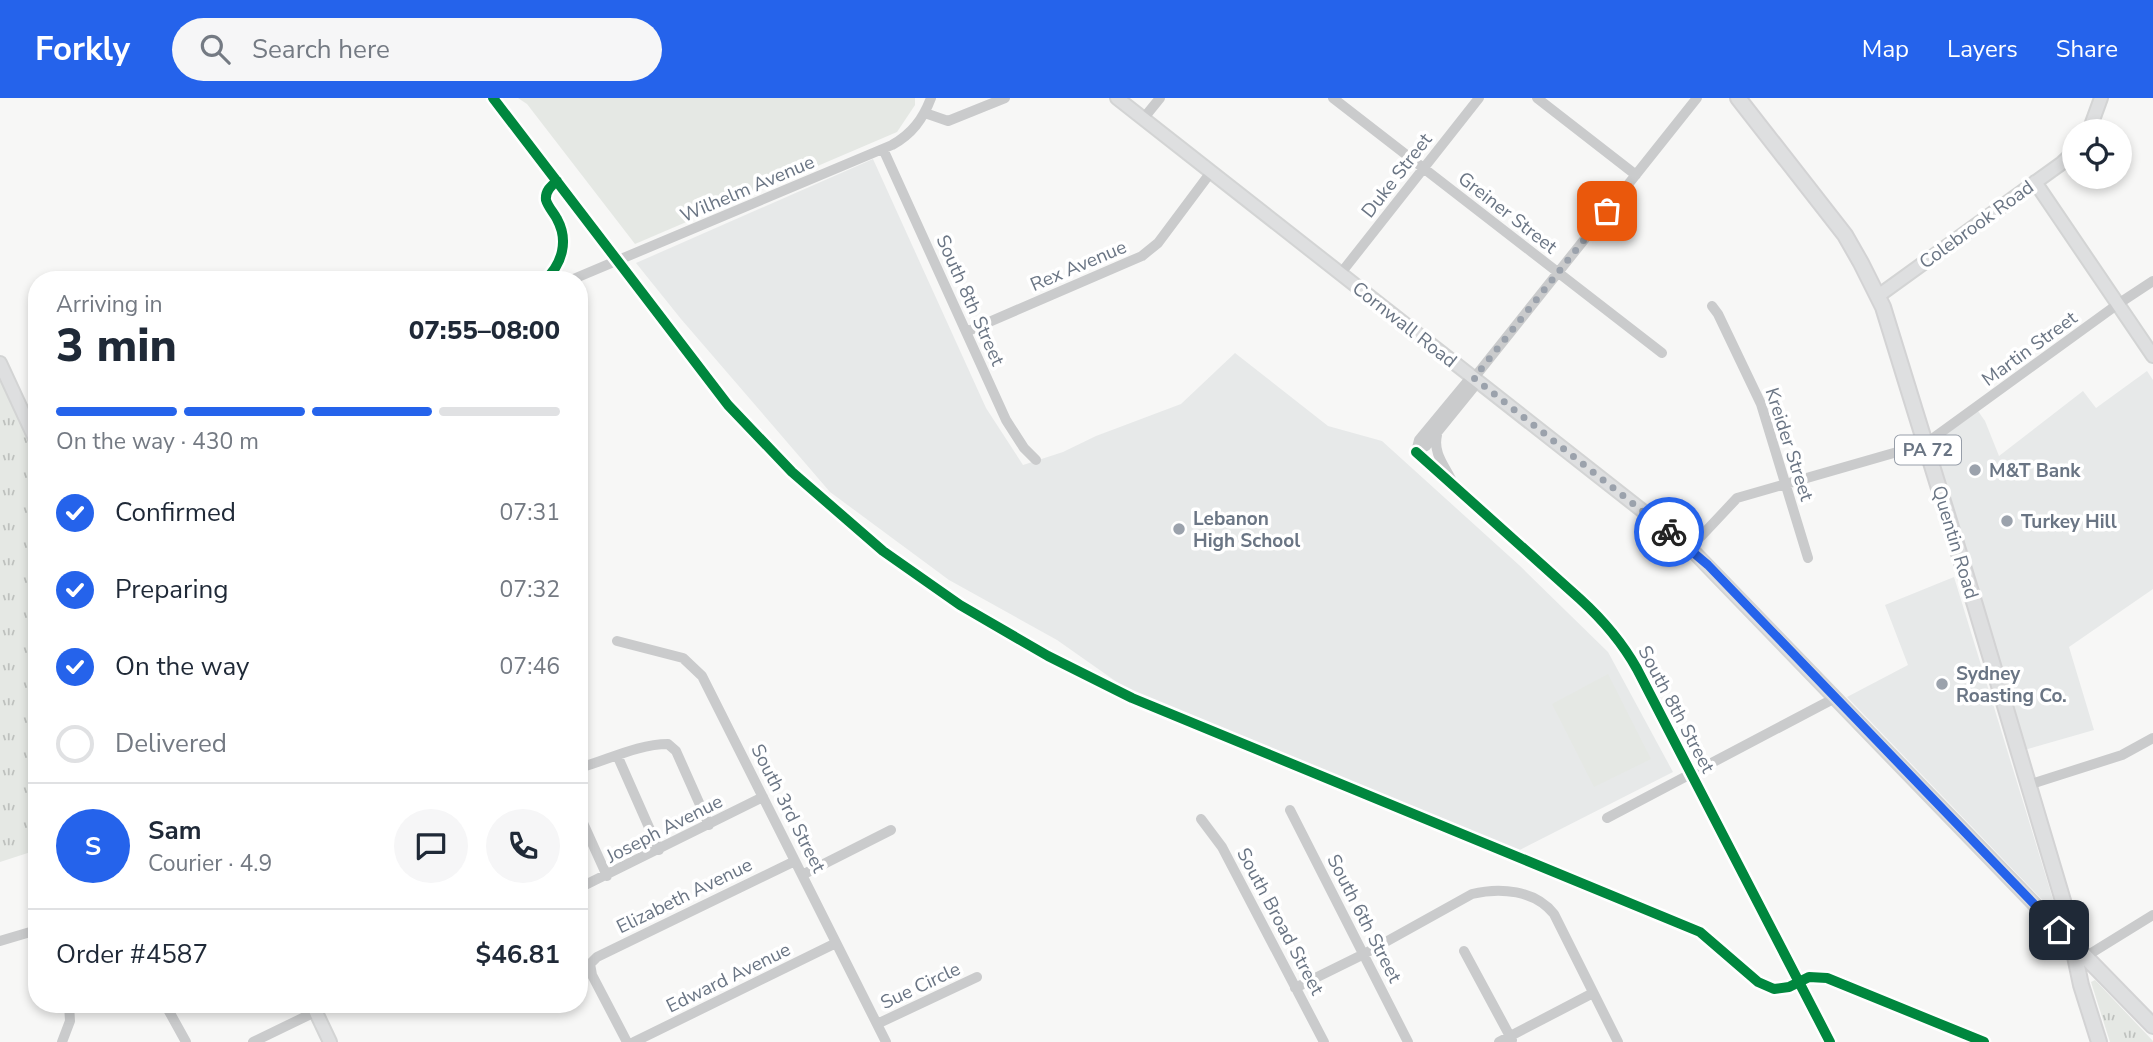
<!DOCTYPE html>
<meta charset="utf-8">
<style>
:root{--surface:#fff;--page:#f6f6f7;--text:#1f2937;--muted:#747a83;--line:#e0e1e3;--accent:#2563eb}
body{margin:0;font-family:"Nunito Sans",sans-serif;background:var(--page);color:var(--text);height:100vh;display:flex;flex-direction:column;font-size:26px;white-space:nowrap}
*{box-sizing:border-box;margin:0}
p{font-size:23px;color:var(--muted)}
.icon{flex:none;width:38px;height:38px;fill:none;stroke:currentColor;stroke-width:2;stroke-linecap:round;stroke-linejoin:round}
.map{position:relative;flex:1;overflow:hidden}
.sheet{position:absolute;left:28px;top:173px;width:560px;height:742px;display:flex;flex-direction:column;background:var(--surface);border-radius:28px;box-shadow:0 4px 10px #0003}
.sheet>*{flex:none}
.tools{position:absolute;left:2062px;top:21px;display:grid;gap:14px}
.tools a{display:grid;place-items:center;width:70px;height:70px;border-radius:50%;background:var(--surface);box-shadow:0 4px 10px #0003;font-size:35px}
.pin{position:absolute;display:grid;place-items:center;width:60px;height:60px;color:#fff;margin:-30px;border-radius:14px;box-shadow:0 4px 10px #0006}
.courier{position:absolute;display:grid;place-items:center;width:70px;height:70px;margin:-35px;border:5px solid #2563eb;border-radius:50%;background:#fff;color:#222;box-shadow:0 2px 9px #0007}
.head em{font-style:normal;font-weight:800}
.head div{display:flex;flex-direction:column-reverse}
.head{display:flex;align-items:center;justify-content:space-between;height:119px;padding:0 28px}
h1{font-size:46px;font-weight:800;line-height:52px}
.bar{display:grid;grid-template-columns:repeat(4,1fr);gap:10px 7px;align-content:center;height:84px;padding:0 28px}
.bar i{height:9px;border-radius:5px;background:var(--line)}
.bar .active{background:var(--accent)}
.bar p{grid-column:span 4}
.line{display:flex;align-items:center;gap:18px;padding:0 28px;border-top:2px solid var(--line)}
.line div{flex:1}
.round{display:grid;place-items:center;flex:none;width:74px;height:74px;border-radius:37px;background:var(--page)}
ol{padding:0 28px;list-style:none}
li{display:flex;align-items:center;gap:21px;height:77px}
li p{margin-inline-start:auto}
li .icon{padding:7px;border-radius:50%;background:var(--accent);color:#fff;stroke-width:4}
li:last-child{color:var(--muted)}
li i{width:38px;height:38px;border:4px solid var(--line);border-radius:50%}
header{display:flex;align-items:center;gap:42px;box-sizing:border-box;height:98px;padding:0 35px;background:var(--accent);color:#fff}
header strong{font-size:33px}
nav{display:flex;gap:38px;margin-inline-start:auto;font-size:24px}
.search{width:490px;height:63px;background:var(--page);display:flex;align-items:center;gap:18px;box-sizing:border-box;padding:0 24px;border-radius:38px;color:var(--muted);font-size:26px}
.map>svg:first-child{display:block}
.built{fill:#e7e9e9}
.park{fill:url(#park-tufts)}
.pitch{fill:#e5e8e4}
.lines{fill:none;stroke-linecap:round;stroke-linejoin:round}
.major-casing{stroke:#d3d4d4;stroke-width:16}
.highway-casing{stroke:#d3d3d4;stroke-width:18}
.minor{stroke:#cacbcc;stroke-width:10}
.major{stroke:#dedfe0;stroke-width:12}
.highway{stroke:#dedfe0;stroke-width:14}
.cycleway-casing{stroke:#fff;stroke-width:15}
.cycleway{stroke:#00873e;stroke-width:10}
.done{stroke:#9ba2ac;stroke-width:7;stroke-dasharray:0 12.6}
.route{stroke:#2563eb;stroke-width:9}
.poi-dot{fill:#9ba2ac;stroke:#fff;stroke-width:2.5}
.labels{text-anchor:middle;stroke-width:7;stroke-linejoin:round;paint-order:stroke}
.shield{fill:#fff;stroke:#979ea9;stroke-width:2}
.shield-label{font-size:18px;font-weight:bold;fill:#6a7584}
.street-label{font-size:19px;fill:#6a7584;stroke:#fff}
.poi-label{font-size:19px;font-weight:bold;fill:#6a7584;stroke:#fff;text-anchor:start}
</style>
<header>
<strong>Forkly</strong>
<div class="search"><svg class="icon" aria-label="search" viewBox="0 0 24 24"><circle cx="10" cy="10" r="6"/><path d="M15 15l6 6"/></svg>Search here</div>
<nav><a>Map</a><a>Layers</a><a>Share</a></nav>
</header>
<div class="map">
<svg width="2153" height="944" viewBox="0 0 2153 944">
<defs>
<pattern id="park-tufts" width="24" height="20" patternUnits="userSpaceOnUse" patternTransform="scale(1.75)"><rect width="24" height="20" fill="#e5e8e4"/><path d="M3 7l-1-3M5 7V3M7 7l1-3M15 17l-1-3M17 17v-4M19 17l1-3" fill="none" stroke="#bec1be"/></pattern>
</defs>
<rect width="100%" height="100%" fill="#f7f7f6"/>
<!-- built -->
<path class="built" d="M873 61 986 310 1023 367 1063 354 1096 338 1181 306 1235 255 1328 328 1382 343 1519 467 1608 554 1673 674 1508 758 1342 687 1158 613 1057 542 949 482 830 394 681 221 636 165Z
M2147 273 2153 282V491L2069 549 2094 632 2024 652 1934 351V345L1978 313 1985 323 1999 358 2083 293 2096 310Z
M1954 479 2055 808 2053 813 1847 599 1908 567 1885 507Z"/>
<!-- park -->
<path class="park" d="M0 280 37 359V752L0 764Z
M2095 882 2153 943V944H2110L2091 884Z"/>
<!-- pitch -->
<path class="pitch" d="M518 0H915V7L897 34 635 146 527 6Z
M1608 576 1651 661 1594 689 1552 606Z"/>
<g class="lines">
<!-- major casing -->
<g class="major-casing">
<path id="major" d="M1117 0 1690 450 2072 845
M2089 33 2101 0
M2035 84 2153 258
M1878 198 2062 65 2074 54
M0 265 37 345
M312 906 330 944"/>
</g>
<!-- highway casing -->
<g class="highway-casing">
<path id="highway" d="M1738 0 1845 137 1861 165 1883 209 1975 507 2064 806 2081 887 2099 944
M2073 846 2153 928"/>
</g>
<!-- minor -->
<path class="minor" d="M1333 0 1662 255
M1537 0 1636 77
M925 15 948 23 1005 0
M1143 21 1160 0
M883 51 1006 322 1024 350 1036 362
M1341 175 1479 0
M571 182 892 47C912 36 923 21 931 0
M1712 208 1718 216 1761 306 1808 460
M966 234 1142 158 1158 145 1211 74
M1437 337C1433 354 1443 366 1451 381
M1416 354 1580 501C1603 522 1622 544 1637 571L1830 944
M1416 354 1419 342 1467 284 1474 280 1697 0
M1416 354 1426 348 1473 290 1474 280
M1690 450 1737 400 1925 346 2118 206 2153 183
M617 543 683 560 702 578 886 944
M617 657 659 752
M579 670C608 662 638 646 668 646L676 653 709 727
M2028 687 2122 657 2153 640
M1290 712 1408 944
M579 716 607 778
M1607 720 1835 600
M1201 721 1222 749 1324 944
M802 777 891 732
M579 790 763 699
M0 843 37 832
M1464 853 1512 942
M2080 862 2153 817
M1295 890 1364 856 1472 796C1500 789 1535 792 1554 816L1618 944
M165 906 186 944
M877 926 977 879
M62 944 70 923 69 906
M253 944 315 914
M627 944 592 877 590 866 597 859 795 763
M634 944 836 845
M1499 944 1593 895"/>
<!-- major -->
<use href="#major" class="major"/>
<!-- highway -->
<use href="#highway" class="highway"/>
<!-- cycleway casing -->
<g class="cycleway-casing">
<path id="cycleway" d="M493 0 728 307 792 374 883 453 960 507 1048 558 1132 600 1700 834 1758 884 1774 891 1789 889 1809 879 1827 880 1984 944
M545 182C562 166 569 143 557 121 554 115 548 109 546 102 545 93 551 88 557 83
M1416 354 1580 501C1603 522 1622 544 1637 571L1830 944"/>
</g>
<!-- cycleway -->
<use href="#cycleway" class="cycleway"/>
</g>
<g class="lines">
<!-- done -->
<path class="done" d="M1607 113 1474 280 1669 434"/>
<!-- route -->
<path class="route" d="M1669 434 1708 467 2059 832"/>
</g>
<!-- markers -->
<g class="poi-dot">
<circle cx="1975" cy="372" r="7"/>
<circle cx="2007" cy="423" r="7"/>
<circle cx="1179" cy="431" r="7"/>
<circle cx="1942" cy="586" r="7"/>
</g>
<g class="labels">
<!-- shield labels -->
<rect class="shield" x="1895" y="337.5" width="66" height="29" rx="5"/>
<g class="shield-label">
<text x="1928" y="358">PA 72</text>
</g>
<!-- street labels -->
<g class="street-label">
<text transform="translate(1396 77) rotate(-52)" y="7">Duke Street</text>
<text transform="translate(747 90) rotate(-23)" y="7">Wilhelm Avenue</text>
<text transform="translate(1508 114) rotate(38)" y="7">Greiner Street</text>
<text transform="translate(1976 126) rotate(-36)" y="7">Colebrook Road</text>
<text transform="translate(1078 167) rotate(-23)" y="7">Rex Avenue</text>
<text transform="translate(971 202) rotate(66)" y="7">South 8th Street</text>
<text transform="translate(1405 226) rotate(38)" y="7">Cornwall Road</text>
<text transform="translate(2029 250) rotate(-36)" y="7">Martin Street</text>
<text transform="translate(1790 346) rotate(72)" y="7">Kreider Street</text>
<text transform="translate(1956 444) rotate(73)" y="7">Quentin Road</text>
<text transform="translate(1677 611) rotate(62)" y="7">South 8th Street</text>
<text transform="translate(789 710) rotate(63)" y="7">South 3rd Street</text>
<text transform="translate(664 730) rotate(-27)" y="7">Joseph Avenue</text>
<text transform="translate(684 797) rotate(-26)" y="7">Elizabeth Avenue</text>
<text transform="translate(1365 820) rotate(63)" y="7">South 6th Street</text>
<text transform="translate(1281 823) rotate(62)" y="7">South Broad Street</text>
<text transform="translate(728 879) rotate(-26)" y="7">Edward Avenue</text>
<text transform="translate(920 887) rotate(-25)" y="7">Sue Circle</text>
</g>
<!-- poi labels -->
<g class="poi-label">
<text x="1989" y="379">M&amp;T Bank</text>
<text x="1193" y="427">Lebanon<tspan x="1193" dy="22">High School</tspan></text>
<text x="2021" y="430">Turkey Hill</text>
<text x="1956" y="582">Sydney<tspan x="1956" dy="22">Roasting Co.</tspan></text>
</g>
</g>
</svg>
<div class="tools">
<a><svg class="icon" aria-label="locate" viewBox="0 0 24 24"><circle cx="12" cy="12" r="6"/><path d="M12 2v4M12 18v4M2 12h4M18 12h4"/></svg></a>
</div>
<div class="pin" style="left:1607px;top:113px;background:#ea580c"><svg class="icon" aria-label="bag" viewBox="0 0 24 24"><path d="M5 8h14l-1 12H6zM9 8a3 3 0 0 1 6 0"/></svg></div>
<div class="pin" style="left:2059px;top:832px;background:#1f2937"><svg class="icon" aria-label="home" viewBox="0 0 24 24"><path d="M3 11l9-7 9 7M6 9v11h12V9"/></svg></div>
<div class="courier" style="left:1669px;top:434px"><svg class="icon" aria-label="bike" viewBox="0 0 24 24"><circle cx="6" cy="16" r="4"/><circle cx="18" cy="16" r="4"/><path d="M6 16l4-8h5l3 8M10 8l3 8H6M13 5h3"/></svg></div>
<section class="sheet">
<div class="head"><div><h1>3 min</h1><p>Arriving in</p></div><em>07:55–08:00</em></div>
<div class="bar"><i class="active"></i><i class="active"></i><i class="active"></i><i></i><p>On the way · 430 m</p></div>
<ol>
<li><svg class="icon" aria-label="check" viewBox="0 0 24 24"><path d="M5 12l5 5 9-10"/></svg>Confirmed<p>07:31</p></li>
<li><svg class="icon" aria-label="check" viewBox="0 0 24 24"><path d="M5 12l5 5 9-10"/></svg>Preparing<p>07:32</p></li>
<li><svg class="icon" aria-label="check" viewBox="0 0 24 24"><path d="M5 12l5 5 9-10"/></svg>On the way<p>07:46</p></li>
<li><i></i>Delivered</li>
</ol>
<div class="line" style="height:126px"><b class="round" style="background:var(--accent);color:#fff">S</b><div><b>Sam</b><p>Courier · 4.9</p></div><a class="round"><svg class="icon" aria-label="chat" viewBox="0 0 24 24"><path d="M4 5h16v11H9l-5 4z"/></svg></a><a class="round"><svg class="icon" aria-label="phone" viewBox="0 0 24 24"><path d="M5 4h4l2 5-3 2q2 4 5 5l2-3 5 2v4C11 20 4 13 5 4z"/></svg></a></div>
<div class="line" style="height:91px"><div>Order #4587</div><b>$46.81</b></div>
</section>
</div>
